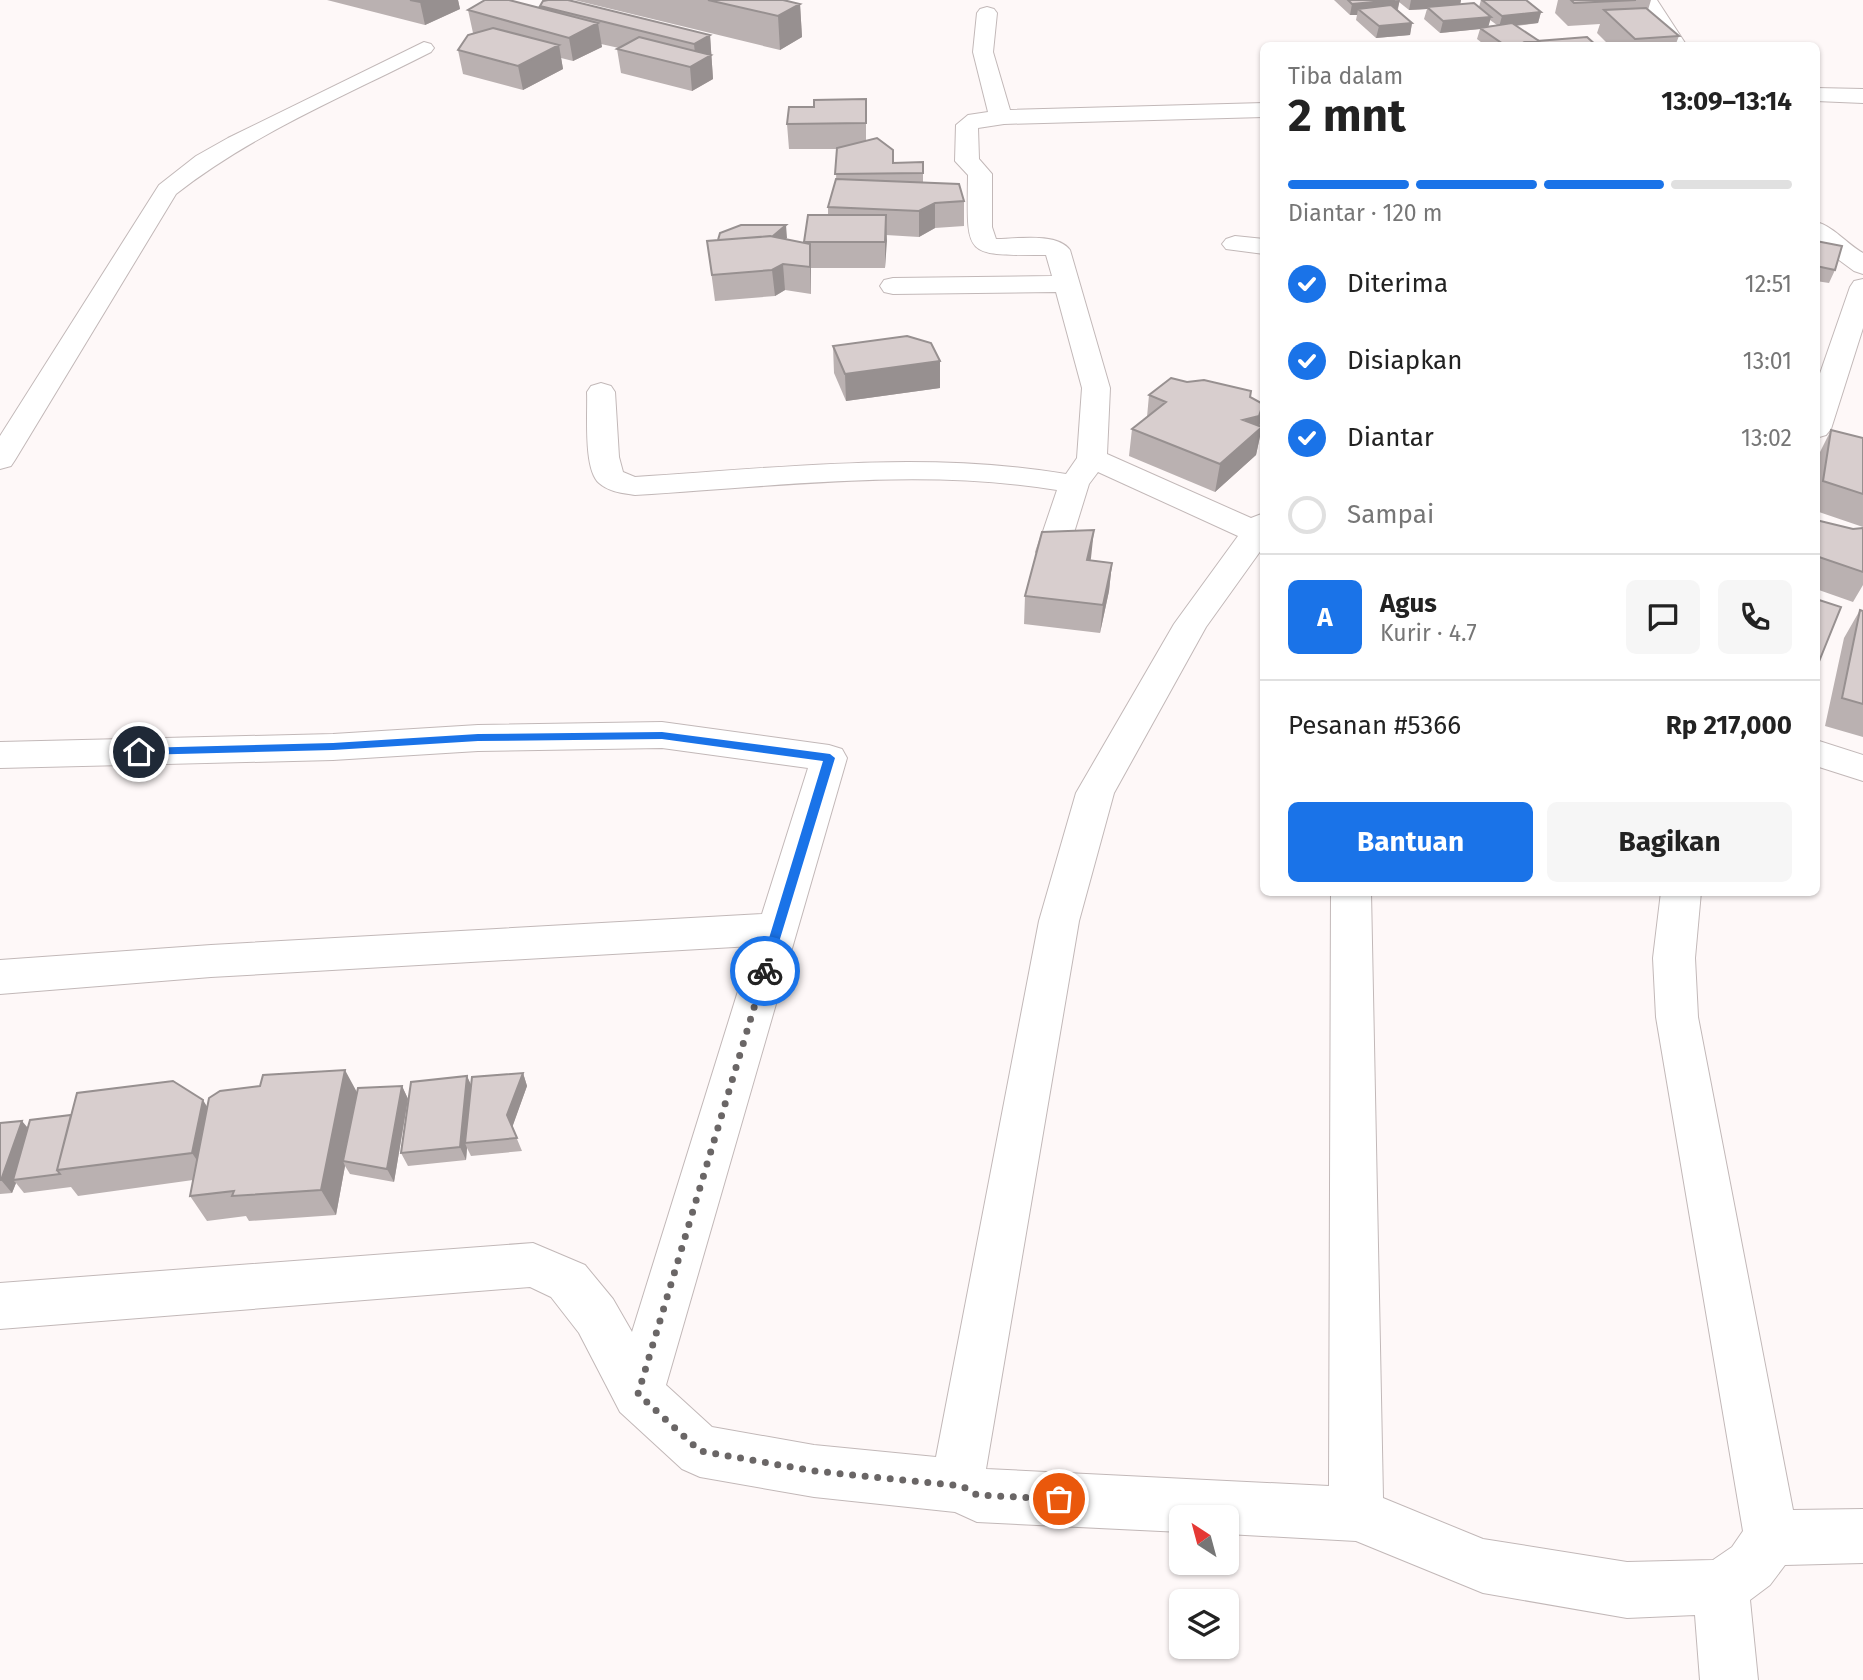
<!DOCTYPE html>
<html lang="id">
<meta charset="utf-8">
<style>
:root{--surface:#fff;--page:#f6f6f6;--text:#222;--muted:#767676;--line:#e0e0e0;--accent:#1a73e8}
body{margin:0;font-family:"Fira Sans",sans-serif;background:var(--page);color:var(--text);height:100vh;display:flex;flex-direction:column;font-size:26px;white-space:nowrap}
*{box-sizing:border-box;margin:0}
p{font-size:23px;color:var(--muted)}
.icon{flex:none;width:38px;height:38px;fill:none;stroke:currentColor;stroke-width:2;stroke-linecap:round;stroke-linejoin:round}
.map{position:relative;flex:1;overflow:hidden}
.drawer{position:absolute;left:1260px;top:42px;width:560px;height:854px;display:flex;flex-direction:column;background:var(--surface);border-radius:10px;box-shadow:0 2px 5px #0004}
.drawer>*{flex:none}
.needle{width:46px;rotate:324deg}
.tools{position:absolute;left:1169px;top:1505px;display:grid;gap:14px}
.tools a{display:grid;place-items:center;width:70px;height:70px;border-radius:10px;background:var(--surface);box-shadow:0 2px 5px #0004;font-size:35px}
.pin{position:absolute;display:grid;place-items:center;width:60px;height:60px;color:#fff;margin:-30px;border:4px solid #fff;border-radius:50%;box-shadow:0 2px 7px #0007}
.courier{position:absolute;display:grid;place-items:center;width:70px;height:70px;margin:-35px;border:5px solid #1a73e8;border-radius:50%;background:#fff;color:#222;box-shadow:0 2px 9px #0007}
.head em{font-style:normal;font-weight:700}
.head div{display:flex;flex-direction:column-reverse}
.head{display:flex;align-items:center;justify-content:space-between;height:119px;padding:0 28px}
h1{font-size:46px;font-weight:700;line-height:52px}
.bar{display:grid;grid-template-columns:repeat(4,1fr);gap:10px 7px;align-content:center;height:84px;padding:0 28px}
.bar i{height:9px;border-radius:5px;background:var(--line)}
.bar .current{background:var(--accent)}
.bar p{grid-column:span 4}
.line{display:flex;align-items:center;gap:18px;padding:0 28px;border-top:2px solid var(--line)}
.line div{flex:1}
.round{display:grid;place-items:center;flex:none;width:74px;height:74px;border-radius:10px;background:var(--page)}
ol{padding:0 28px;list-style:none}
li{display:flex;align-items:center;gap:21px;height:77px}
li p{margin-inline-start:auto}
li .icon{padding:7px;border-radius:50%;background:var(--accent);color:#fff;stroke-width:4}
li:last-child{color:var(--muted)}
li i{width:38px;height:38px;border:4px solid var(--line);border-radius:50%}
.button{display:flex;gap:14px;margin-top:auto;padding:14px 28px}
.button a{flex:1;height:80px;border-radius:10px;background:var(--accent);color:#fff;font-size:28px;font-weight:700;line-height:80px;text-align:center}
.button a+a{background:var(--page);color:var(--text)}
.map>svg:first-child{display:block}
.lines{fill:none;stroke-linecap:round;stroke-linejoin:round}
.minor-casing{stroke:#c2b8b8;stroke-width:2}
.minor{fill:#fff;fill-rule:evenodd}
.wall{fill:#bab1b1;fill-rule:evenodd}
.shaded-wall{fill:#979090}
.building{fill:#d8cece;stroke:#979090;stroke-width:2}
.route{fill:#1a73e8}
.done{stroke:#6a6666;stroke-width:7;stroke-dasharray:0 12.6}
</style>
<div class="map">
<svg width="1863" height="1680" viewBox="0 0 1863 1680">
<rect width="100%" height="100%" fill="#fef8f8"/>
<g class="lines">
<!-- minor casing -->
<g class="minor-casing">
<path id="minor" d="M1637 0H1657L1687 46H1666Z
M987 7 994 9 997 13 993 52 1010 110 1264 103V117L1004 124 978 128 979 159 992 174V227L996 239C1016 239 1057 232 1070 250L1110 388 1107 454 1251 518 1264 513V546L1206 627 1114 793 1079 921 986 1469 1329 1486 1331 892H1371L1383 1498 1483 1539 1627 1562 1713 1560 1732 1547 1743 1531 1656 1017 1653 958 1661 892H1701L1695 958 1698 1017 1793 1510 1863 1509V1563L1785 1565 1770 1585 1750 1600 1758 1680H1700L1695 1615 1627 1618 1483 1593 1356 1541 1227 1534V1517H1181V1532L977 1522 955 1512 814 1497 700 1477 682 1469 620 1412 579 1333 551 1297 530 1287 0 1329V1283L533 1243 585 1265 613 1299 632 1332 752 946 211 977 0 994V960L211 945 762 914 808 768 662 748 478 751 333 760 0 768V742L333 734 478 725 662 722 829 745 842 749 847 758 666 1385 712 1427 814 1445 936 1457 1039 921 1076 793 1174 624 1238 536 1098 472 1089 484 1068 552 1063 559 1052 562 1041 559 1036 552 1057 490C918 467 774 487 635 495 623 493 609 492 599 483 583 469 588 413 587 392L591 386 601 383 611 386 615 392 619 457 623 472 635 477C778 468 924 450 1066 474L1077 458 1082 388 1056 292 893 294 884 292 880 286 884 280 893 278 1052 276 1046 255C963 255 967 258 968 175L955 161 956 125 968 115 988 112 973 52 977 13 980 9Z
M424 42 431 44 434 48 431 52C345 96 252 134 176 194L15 460 11 466 0 469V436L159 185 196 156 228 138Z
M1816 88 1863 89V103L1816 101Z
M1816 222C1833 226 1847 244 1863 253V274L1854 271 1816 243Z
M1235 236 1264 239V254L1226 249 1222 244 1226 239Z
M1863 279V328L1831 429 1826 435 1816 438V385L1850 287 1854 281Z
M1816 740 1863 755V781L1816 766Z"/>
</g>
<!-- minor -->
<use href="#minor" class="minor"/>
</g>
<!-- wall -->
<path class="wall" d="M327 0H458L460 9 425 25Z
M574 0H783L800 4 802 37 780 50Z
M1334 0H1461L1460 4 1479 7 1481 0H1526L1541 12 1538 23 1516 26 1539 41 1597 46H1486L1477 39 1480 29 1440 33 1424 19 1427 9 1409 10 1399 2 1398 10 1412 23 1410 35 1376 38 1356 20 1357 15H1350ZM1490 20 1497 25 1488 26Z
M1558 0H1651L1648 10 1679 36 1675 46H1610L1597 33 1600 24 1568 26 1555 13Z
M540 6 710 35 713 79 692 91 621 73 617 49 619 48 601 44 602 47 573 61 561 58 563 69 523 90 463 74 458 50 473 33 468 10 540 8Z
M866 99V140L893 163 923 173V183L964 201V226L935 228 919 237 886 235 885 268H811V294L785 290 775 296 715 301 707 241 718 240 786 225V239L804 243 808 215H828V207L836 181 837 149H789L787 124 814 107Z
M1816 241 1835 270 1829 283 1816 281Z
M833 346 940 361V388L846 401 834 373Z
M1149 395 1250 397 1263 404 1259 426 1262 427 1256 455 1215 492 1129 456 1132 429 1147 417Z
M1831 430 1863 438V527L1816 511V463L1817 458Z
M1816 520 1853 529 1863 528V585L1853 602 1816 589Z
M1091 560 1112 563 1109 591 1100 633 1024 624 1025 596Z
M1860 610 1863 611V737L1825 726 1844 638Z
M523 1073 527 1086 512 1127 522 1151 471 1156 467 1148 466 1160 408 1166 401 1153 467 1076 471 1086Z
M402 1086 408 1099 394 1182 350 1174 345 1166 336 1215 249 1221 246 1216 207 1221 190 1196 193 1180 78 1196 71 1187 24 1193 16 1183 12 1193 0 1194V1123L27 1128 207 1106 357 1092Z"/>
<!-- shaded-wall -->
<path class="shaded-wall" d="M425 0H458L460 9 425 25 420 2Z
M1400 0 1397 11 1358 9 1357 15H1350L1352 4Z
M1411 0H1461L1460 6 1427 7V9L1409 10Z
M800 4 802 37 780 50 778 16Z
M1541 12 1538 23 1499 27 1502 16Z
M1491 17 1488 28H1480V29L1440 33 1443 21Z
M598 23 602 47 573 61 569 38Z
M1412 23 1410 35 1376 38 1379 26Z
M710 35 713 79 692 91 690 67 696 64 694 44Z
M559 45 563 69 523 90 518 66Z
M935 203V228L919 237V211Z
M886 215 887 241 885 268V242Z
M786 225 787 238 767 256 715 249Z
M810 244 811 271V294L810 267Z
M783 264 785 290 775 296 772 270Z
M940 361V388L846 401 845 374Z
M1263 404 1259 430 1262 427 1256 455 1215 492 1220 464 1243 420 1247 419Z
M1094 530 1091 558 1085 588 1087 560Z
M1112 563 1109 591 1100 633 1103 605Z
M345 1070 359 1096 343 1161 345 1166 336 1215 321 1190Z
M523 1073 527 1086 512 1128 507 1115Z
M467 1076 473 1089 465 1143 467 1148 466 1160 460 1147Z
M402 1086 408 1099 394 1182 387 1169Z
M203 1100 219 1126 209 1178 192 1153Z
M22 1121 33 1134 13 1180 16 1183 12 1193 1 1180Z"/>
<!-- building -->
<path class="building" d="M410 0H425L420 2Z
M485 0H509L598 23 569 38 468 10Z
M548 0H568L710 35 694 44 540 6 543 1Z
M708 0H783L800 4 778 16Z
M1348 0H1395L1352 4Z
M1482 0H1526L1541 12 1502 16Z
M1571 0H1636L1574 3Z
M1474 3 1491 17 1443 21 1427 7Z
M1391 5 1412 23 1379 26 1358 9Z
M1646 8 1679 36 1635 39 1604 10Z
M1512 23 1539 41 1525 42 1524 46H1506L1480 28Z
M493 28 559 45 518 66 458 50 468 35Z
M639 37 711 55 690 67 617 49Z
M1587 37 1597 46H1530L1525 42Z
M866 99V123L787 124 789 107H814V100Z
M877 138 893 150V163L923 162V173L835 174 837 148Z
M836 179 959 184 964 201 935 203 919 211 828 207Z
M808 215H886L885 242H804Z
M741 225H786L773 236 718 240 720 233Z
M770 236 810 244V267L783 264 772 270 712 275 707 241Z
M1816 241 1842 246 1835 270 1816 266Z
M907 336 931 343 940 361 845 374 833 346Z
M1171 378 1187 382 1204 380 1251 391 1250 397 1263 404 1259 416 1243 420 1262 427 1220 464 1132 429 1166 402 1149 395Z
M1831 430 1863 438V494L1823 481Z
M1816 520 1853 529 1863 528V572L1816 556Z
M1094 530 1087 560 1112 563 1103 605 1025 596 1042 532Z
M1816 599 1841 607 1816 669Z
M1860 610 1863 611V704L1842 698Z
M345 1070 321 1190 232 1196 234 1191 190 1196 209 1098 220 1091 260 1086 263 1075Z
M523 1073 507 1115 517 1138 465 1143 472 1077Z
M467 1076 460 1147 401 1153 411 1082Z
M173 1081 203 1100 192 1153 57 1170 77 1093Z
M402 1086 387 1169 343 1161 358 1088Z
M71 1115 57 1170 60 1174 13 1180 30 1120Z
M22 1121 1 1180H0V1123Z"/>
<!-- route -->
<path class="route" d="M662 732 830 754 835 758 769 975H760L759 971 823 761 662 739 478 741 333 750 139 755 133 752 139 748 333 743 478 734Z"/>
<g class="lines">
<!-- done -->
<path class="done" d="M765 971 638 1394 700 1451 814 1471 962 1486 977 1495 1059 1499"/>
</g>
</svg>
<div class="tools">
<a><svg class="needle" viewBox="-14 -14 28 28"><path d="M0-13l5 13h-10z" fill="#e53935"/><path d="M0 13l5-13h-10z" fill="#767676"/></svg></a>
<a><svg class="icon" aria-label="layers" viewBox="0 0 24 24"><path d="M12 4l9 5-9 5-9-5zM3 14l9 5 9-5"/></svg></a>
</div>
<div class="pin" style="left:1059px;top:1499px;background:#ea580c"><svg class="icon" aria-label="bag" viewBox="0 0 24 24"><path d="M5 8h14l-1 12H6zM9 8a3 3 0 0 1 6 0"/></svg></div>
<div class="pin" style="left:139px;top:752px;background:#1f2937"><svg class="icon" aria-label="home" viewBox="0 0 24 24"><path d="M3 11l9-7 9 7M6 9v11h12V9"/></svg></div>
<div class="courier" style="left:765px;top:971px"><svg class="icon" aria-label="bike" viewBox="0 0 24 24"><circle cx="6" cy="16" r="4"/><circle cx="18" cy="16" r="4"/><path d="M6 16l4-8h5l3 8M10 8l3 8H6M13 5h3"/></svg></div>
<section class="drawer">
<div class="head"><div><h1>2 mnt</h1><p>Tiba dalam</p></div><em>13:09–13:14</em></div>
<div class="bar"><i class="current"></i><i class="current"></i><i class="current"></i><i></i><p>Diantar · 120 m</p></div>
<ol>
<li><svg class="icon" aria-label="check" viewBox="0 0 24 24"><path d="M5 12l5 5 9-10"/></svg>Diterima<p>12:51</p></li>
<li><svg class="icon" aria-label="check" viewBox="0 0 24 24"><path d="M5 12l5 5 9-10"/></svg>Disiapkan<p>13:01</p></li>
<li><svg class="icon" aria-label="check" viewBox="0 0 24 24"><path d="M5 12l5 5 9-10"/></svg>Diantar<p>13:02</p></li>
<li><i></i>Sampai</li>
</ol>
<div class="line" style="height:126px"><b class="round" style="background:var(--accent);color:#fff">A</b><div><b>Agus</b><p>Kurir · 4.7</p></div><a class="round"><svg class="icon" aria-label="chat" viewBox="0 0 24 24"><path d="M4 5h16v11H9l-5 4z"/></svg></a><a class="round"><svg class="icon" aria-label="phone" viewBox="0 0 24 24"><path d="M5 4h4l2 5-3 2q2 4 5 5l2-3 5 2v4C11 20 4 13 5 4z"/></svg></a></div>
<div class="line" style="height:91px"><div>Pesanan #5366</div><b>Rp 217,000</b></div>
<div class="button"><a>Bantuan</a><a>Bagikan</a></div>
</section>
</div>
